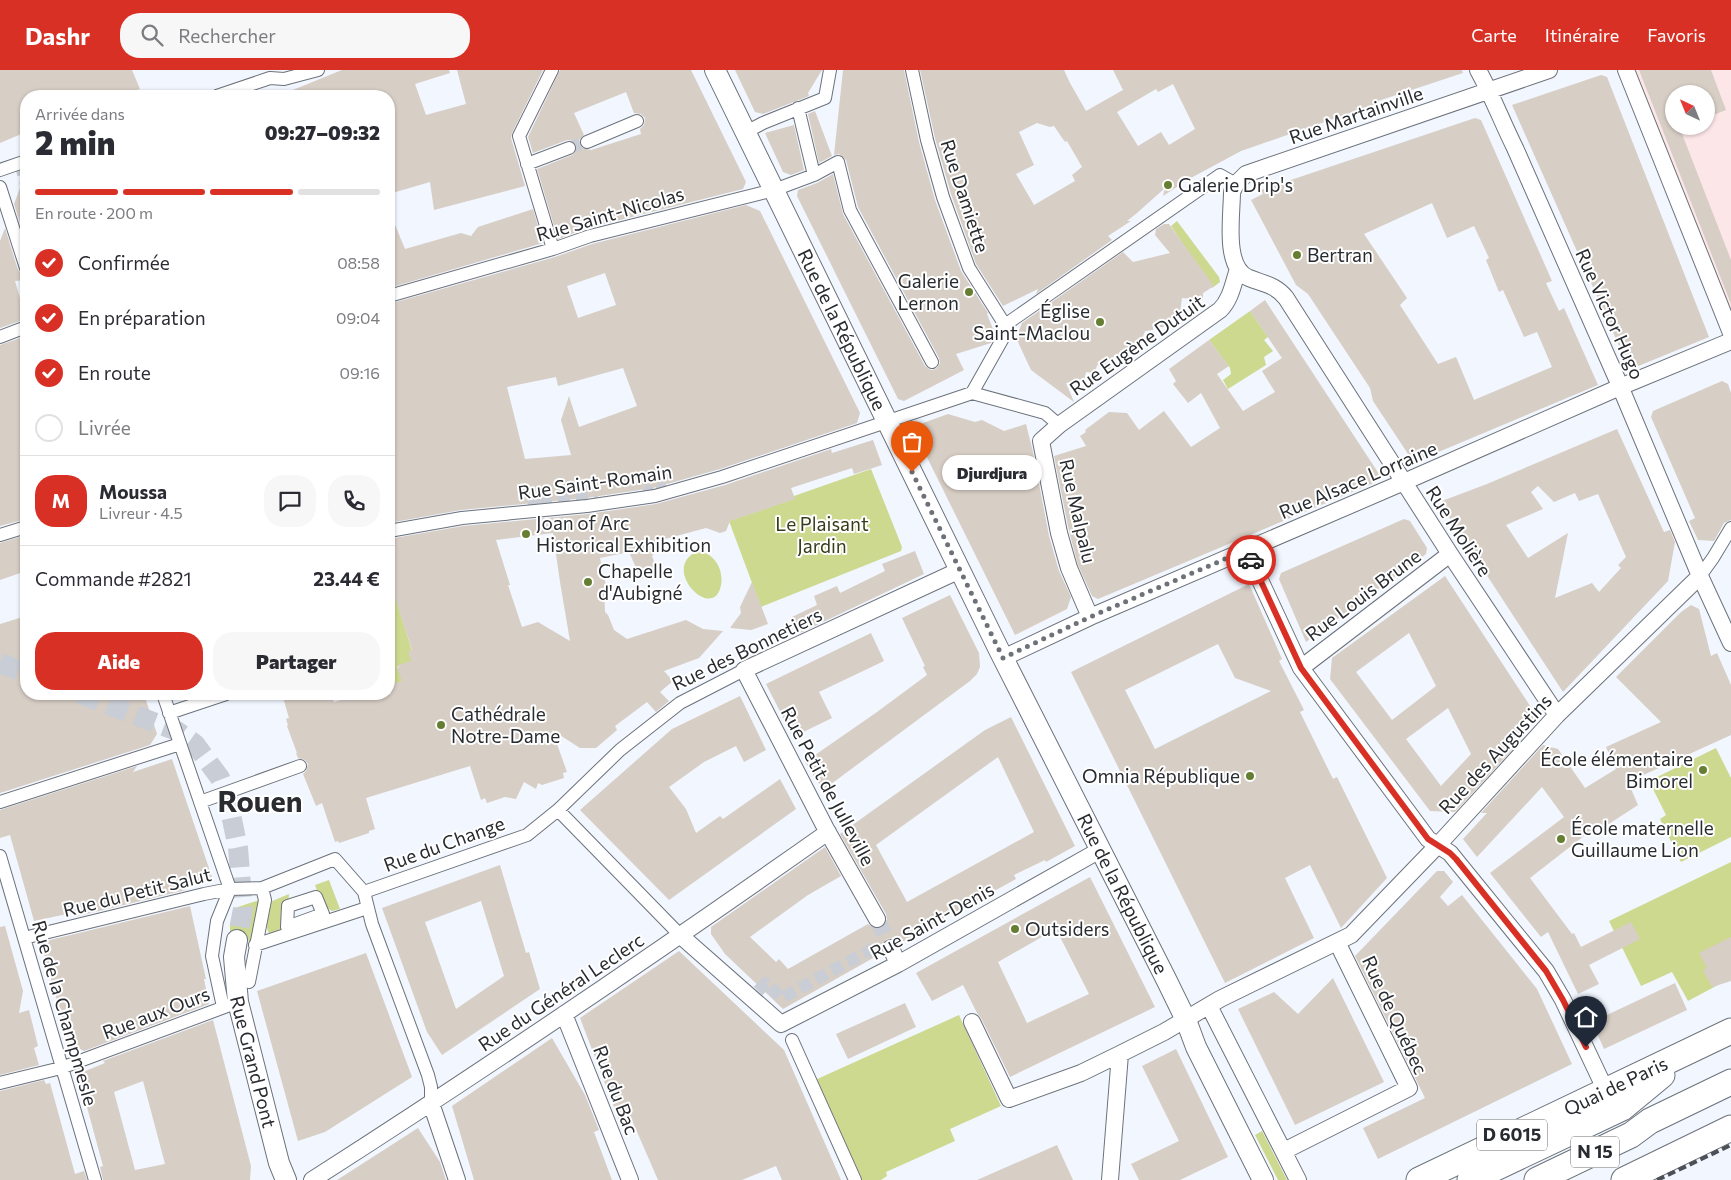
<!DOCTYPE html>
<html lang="fr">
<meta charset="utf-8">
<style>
:root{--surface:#fff;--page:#f7f7f7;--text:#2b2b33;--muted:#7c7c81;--line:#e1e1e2;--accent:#d93025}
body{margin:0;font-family:Commissioner,sans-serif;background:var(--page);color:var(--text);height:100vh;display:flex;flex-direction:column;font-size:19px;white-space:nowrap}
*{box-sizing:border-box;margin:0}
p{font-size:16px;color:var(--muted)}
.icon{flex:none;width:28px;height:28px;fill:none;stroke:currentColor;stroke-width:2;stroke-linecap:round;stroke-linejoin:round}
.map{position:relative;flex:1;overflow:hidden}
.drawer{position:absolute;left:20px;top:20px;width:375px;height:610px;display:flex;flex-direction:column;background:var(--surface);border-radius:20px;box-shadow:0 1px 4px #0004}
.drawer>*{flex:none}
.needle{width:32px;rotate:317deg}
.fabs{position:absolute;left:1665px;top:15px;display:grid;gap:10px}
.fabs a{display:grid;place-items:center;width:50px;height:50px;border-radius:50%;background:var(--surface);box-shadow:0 1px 4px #0004;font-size:25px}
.pin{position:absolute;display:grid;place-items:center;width:42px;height:42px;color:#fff;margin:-51px -21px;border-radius:50% 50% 50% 0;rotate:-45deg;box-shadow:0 0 5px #0007}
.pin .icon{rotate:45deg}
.courier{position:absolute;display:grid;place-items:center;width:50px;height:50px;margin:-25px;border:4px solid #d93025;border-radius:50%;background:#fff;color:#222;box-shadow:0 1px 6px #0007}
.bubble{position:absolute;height:35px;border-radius:18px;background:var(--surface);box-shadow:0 1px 4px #0004;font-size:16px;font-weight:800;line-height:35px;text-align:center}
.overview em{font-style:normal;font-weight:800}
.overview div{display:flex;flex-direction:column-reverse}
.overview{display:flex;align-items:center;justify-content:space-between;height:85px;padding:0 15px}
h1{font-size:32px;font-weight:800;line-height:38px}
.bar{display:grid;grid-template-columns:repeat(4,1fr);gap:8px 5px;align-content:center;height:60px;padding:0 15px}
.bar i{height:6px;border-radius:4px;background:var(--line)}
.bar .selected{background:var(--accent)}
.bar p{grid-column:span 4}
.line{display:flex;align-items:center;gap:12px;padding:0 15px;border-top:1px solid var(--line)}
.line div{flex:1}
.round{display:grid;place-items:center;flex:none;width:52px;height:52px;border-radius:20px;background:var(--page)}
ol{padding:0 15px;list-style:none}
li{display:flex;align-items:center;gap:15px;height:55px}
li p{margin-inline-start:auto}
li .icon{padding:5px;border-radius:50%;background:var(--accent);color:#fff;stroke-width:4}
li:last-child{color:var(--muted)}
li i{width:28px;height:28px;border:2px solid var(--line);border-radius:50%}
.action{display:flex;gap:10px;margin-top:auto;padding:10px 15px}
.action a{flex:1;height:58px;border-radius:20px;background:var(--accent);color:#fff;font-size:20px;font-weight:800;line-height:58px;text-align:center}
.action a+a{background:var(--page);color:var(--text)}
header{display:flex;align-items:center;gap:30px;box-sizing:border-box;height:70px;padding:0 25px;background:var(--accent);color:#fff}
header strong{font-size:24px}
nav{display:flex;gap:28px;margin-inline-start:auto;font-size:18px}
.search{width:350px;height:45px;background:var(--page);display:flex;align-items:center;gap:12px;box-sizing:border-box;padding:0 18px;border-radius:20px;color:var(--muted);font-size:19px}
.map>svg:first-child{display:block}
.commercial{fill:#fce6e8;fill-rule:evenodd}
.green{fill:#ccd98f}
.building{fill:#d7cec5;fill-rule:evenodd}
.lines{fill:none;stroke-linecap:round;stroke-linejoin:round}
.pedestrian-tunnel{stroke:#c9cdd5;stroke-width:12;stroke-dasharray:12 6;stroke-linecap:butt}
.minor-tunnel{stroke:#c9cdd5;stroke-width:16;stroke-dasharray:16 8;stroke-linecap:butt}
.tertiary-tunnel{stroke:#c9cdd5;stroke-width:20;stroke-dasharray:20 10;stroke-linecap:butt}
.pedestrian-casing{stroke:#6c727b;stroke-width:14}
.minor-casing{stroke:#6c727b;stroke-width:18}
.tertiary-casing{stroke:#6c727b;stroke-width:22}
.primary-casing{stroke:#6c727b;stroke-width:27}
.pedestrian{stroke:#fff;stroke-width:12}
.minor{stroke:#fff;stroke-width:16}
.tertiary{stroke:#fff;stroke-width:20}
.primary{stroke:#fff;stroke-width:25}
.rail{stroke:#4d5055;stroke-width:4;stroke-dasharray:8 4;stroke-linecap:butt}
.done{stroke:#6e7278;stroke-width:5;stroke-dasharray:0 9}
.route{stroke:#d93025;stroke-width:6}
.poi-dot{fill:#657e31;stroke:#fff;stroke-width:2}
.labels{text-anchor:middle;stroke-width:4;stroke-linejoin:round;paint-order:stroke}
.shield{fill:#fff;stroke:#686b6d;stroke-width:1}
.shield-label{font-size:18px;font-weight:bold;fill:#282b2f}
.street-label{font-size:19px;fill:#282b2f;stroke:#fff}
.poi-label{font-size:19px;fill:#282b2f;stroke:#fff;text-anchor:start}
.park-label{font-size:19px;fill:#373d18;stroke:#fff}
.town-label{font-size:29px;font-weight:bold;fill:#282b2f;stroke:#fff}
</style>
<header>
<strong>Dashr</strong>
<div class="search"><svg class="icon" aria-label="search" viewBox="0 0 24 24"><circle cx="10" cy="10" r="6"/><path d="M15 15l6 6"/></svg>Rechercher</div>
<nav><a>Carte</a><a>Itinéraire</a><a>Favoris</a></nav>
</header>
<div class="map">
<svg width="1731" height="1110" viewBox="0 0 1731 1110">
<rect width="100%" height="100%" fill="#f1f6ff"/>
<!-- commercial -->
<path class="commercial" d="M1634 0H1731V245ZM1674 24H1706V56H1674Z"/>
<!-- green -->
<path class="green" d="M1177 151 1219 207 1220 212 1212 218 1171 156Z
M1250 241 1268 267 1264 270 1273 281 1264 287 1266 295 1228 319 1223 310 1231 304 1230 298 1209 270Z
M871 399 902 477 901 481 761 537 729 451 791 430 794 426Z
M698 481C714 483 724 499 721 515 714 554 658 498 698 481Z
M389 506 412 581V593L398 596 397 598 399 602 401 601 404 611 389 616Z
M1716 678 1731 708V767L1681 792 1660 749 1666 745 1649 711Z
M1731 792V908L1688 931 1672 902 1641 916 1609 851Z
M329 810 340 839 332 841 322 835 315 815Z
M289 824 287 857 269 864 264 849 270 832Z
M262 829 251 871 230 868V856L235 838Z
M959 945 1001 1036 950 1059 955 1071 886 1102 887 1106 881 1110H858L815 1010Z
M1262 1061 1287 1110H1278L1255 1065Z"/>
<!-- building -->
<path class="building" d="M0 0H132L140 19 120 26H26V62L0 73Z
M342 0H449L450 3 415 14 426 45 466 34 457 0H543L512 63 511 68 525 116 434 140 430 112 389 124V26H278Z
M560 0H691L746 112 743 119 588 158 558 169 537 99 572 85 577 80V76L574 71 567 70 533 83 528 67ZM626 22 634 43 641 44 645 48 644 55 640 59 641 64 591 80 582 78 579 70 584 65 574 43Z
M735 0H822L808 23 809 26 763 44 755 42Z
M843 0H904L919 72 935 130 961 201 988 243 987 244 995 264 991 273 956 284 964 300 904 331 898 329 797 126 798 120 817 113 833 104 843 144 925 296 931 300 936 299 940 293 939 288 858 137 846 90 839 84 834 85Z
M920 0H1064L1070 13 1086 41 1123 20 1113 0H1462L1463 3 1375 32 1376 34 1241 81 1189 109 1163 126 1165 118 1137 143 1127 151H1131L1108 166 1112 170 1036 224 1038 219 1003 236 976 194 951 124 935 68ZM1173 14 1195 59 1169 75 1161 62 1138 76 1117 42 1156 19 1158 22ZM1037 53 1050 57 1054 56 1065 72 1067 71 1082 97 1072 105 1075 111 1034 135 1016 104 1034 95 1019 62Z
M1639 0H1711L1726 40 1706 48V24H1674V56H1679L1731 190V234Z
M1601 5 1607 7 1709 267 1636 297 1628 296 1512 35Z
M815 41 832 86 819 93 808 44Z
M1475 48 1481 50 1552 211 1546 213 1559 241 1564 238 1598 315 1417 391 1412 390 1373 331 1370 318 1308 224 1296 215 1251 130 1263 124 1261 120ZM1432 133 1447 168 1474 156 1489 188 1486 190 1499 222 1503 220 1524 267 1537 262 1552 297 1474 330 1456 287 1438 294 1400 235 1407 228 1364 164Z
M794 55 804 100 791 105 783 102 765 63Z
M25 105 26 106V172L14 134Z
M746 135 760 141 767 155 860 343 857 353 720 399 653 418 586 428 461 440 389 453V234L555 187 592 174ZM605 203 616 235 578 248 567 216ZM623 298 637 336 579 357 569 326 561 350 571 385 525 389 507 317 556 307 558 316Z
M533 139 543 173 389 218V140L405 179 461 163 471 166 478 157Z
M1164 154H1169L1214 216 1203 223V230L1182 228 1180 242 1167 250 1164 257H1153V260L1145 261 1139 277 1128 282 1114 285 1110 300 1097 295 1095 303 1086 302 1084 311 1066 313 1074 332 1031 300 1016 268 1022 253 1123 182 1133 192 1170 183 1155 165 1156 159Z
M5 158 18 200 21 204 26 206V210L15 211 26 249 0 258V171Z
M1265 230 1379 404 1376 412 1098 529 1092 526 1078 495 1069 461 1054 386 1086 376 1080 366 1086 362 1085 360 1109 342 1127 343 1139 360 1164 341 1191 377 1220 358 1201 323 1188 333 1173 314 1176 311 1169 299 1209 270 1229 296 1217 304 1243 341 1275 322 1262 301 1282 288 1250 241Z
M26 266V449L0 456V275Z
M1722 311 1728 314 1731 323V450L1724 453 1714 471 1698 470 1689 451 1695 448 1651 347 1653 341Z
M948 344 975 352 982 350 1004 361 1026 354 1033 382 1049 466 1059 501 1071 527 1067 539 1015 565 912 357Z
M1617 359 1664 462 1670 460 1675 472 1668 511 1563 622 1443 438 1442 431 1487 414ZM1538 416 1554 432 1575 423 1579 431 1598 424 1626 487 1618 495 1621 498 1599 522 1592 513 1555 528 1568 463 1528 488 1506 455 1543 439 1531 422Z
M873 370 882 395 854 404 852 398 791 418 795 429 730 451 726 461 720 463 706 458 665 469 652 486 658 502 641 509 629 482 600 488 607 520H604L605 542 608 545 614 560 627 569 686 550 703 559 723 561 699 588 664 601 673 611 660 622 669 631 656 642 647 632 615 656 617 660 596 678H580L552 660 567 702 563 703 564 708 542 715 538 713 536 719 524 712 516 729 505 727 487 733 485 728 481 730 470 696 366 728 375 759 369 761V763L339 773 338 771 335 772 322 733 316 736 303 704 306 701 308 694 305 690 298 688 296 683H297L287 656 288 655 286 649 289 648 282 624H331L334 632 361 624H391L390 615 402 611 397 598 399 597 398 595 411 591 408 582 412 580 389 509V469L463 456 588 444 656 434 725 415 831 379 832 383ZM553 463 560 512 570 571 538 552 522 557 508 515H510L496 470Z
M1404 449 1410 451 1427 478 1426 484 1306 572 1279 509 1281 503Z
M26 465V501L0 510V473Z
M915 481 924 504 800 563 792 547 817 535 814 526 837 516 840 523 885 501 882 494Z
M1445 506 1536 645 1535 651 1518 669 1521 670 1455 742 1430 741 1330 609 1332 588ZM1409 563 1436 616 1392 650 1356 602ZM1448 638 1471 684 1441 716 1406 669Z
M752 512 768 554 751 560 730 558 741 543 740 537Z
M1249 514 1282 589 1279 591 1304 640 1300 642 1333 709 1337 707 1387 808 1341 858 1310 795 1285 808 1314 868 1225 913 1071 602ZM1218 574 1235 608 1271 621 1155 679 1125 620Z
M950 525 979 583 980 597 977 604 970 611 823 720 805 692 877 642 927 605 923 597 925 596 902 548Z
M1691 535 1699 539 1711 586 1717 583 1731 615V665L1628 712 1638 735 1601 759 1598 755 1530 808 1572 864 1574 863 1581 877 1631 852 1640 869 1589 895 1599 914 1578 924 1548 862 1541 867 1490 803 1564 747 1542 717 1477 787 1463 769 1487 743H1481L1543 675 1558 679 1585 718 1616 699 1606 677 1661 652 1616 607 1681 542Z
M26 546V624H144L157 664 150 675 0 723V554Z
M871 563 884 591 819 622 832 648 793 667 766 614Z
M740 626 766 680 744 692 736 676 704 692 669 717 686 739 696 763 720 746 723 749 780 709 796 739 669 830 580 740 672 659Z
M1011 647 1075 776 1046 792 1045 790 1014 805 1016 809 900 873 893 868 887 869 881 876 882 883 783 939 725 884 711 864V857L825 777 841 806 808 825 750 867 776 892 779 889 788 899 868 854 876 859 882 857 887 850 886 844 840 764 985 660ZM998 687 1034 762 907 832 876 775Z
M172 689 213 810 186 816V820L74 847 81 841 34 851 10 765 0 768V740L137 696 133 702Z
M500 795 526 883 529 882 540 919 442 985 427 962 382 838ZM481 831 504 906 456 939 425 852Z
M1437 801H1444L1453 812 1440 827 1448 836 1462 825 1537 919 1572 994 1378 1089 1363 1058 1425 1028 1355 886Z
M1090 807 1155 937 1010 1007 981 948 977 943 963 915 932 931 916 903ZM1056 859 1089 924 1027 953 998 892Z
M190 836 206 909H204L209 934 84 981 69 973 42 877 50 870Z
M5 856 23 921 19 943 29 940 38 976 34 978 39 995 0 1005V857Z
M1731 867V911L1712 917 1703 900 1707 898 1699 883Z
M679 881 784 980 841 1110H782L776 1096 742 1110H658L631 1048 620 1053 580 948Z
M366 883 412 1007 325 1062 298 1071 257 921Z
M1333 908 1384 1012 1295 1055 1238 939 1274 922 1298 944Z
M1675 913 1687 940 1604 979 1592 952Z
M905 933 916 957 848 989 836 964Z
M213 950 251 1096 250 1110H103L100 1097 103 1096 78 1004 105 993 103 991ZM143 1011 165 1094 135 1100 114 1022Z
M552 968 585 1025 599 1060 594 1062 612 1110H474L452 1036Z
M1176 979 1228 1087 1180 1110H1139L1131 1094 1179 1071 1142 996Z
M44 1010 46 1014 50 1013 75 1104 84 1101 87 1110H0V1021Z
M418 1058 440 1092 446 1110H337Z
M1057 1075 1073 1110H977Z"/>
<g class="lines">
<!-- pedestrian-tunnel -->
<path class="pedestrian-tunnel" d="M569 78 587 72
M20 93 26 114
M645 427 654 415 661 418 663 423
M535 441 533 430 588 426 597 434
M181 624H185
M758 921 766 913 782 928 878 876 880 878"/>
<!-- minor-tunnel -->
<path class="minor-tunnel" d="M877 849 891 878"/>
<!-- tertiary-tunnel -->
<path class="tertiary-tunnel" d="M0 593 26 603
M80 624 177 661 195 674 220 708 227 726 238 778 243 839 237 870"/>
<!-- pedestrian casing -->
<g class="pedestrian-casing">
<path id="pedestrian" d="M552 0 519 66 553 179
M912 0 927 70 943 127 969 198 1005 255
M217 26 270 8 284 9 318 0
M798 38 814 105
M746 62 763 53 825 28 830 0
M587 72 637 51
M527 94 569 78
M0 100 26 91
M0 117 26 198
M389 226 553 179 590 166 774 120 814 105 838 92 850 140 932 292
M0 267 26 257
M972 323 1045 343 1059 355
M389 461 462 448 587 436 655 426 722 407 972 323 1003 268 1005 255 1220 105 1236 114
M0 465 26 457
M1700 506 1713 488 1731 458
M163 624 230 819
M169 643 226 624
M0 732 180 674
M200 732 300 696
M558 740 681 866
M0 786 95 1110
M316 827 323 844 287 857 288 836Z
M24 868 204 824 230 819 262 818 335 789 364 822
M255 875 367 838
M249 912 265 830 262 818
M223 937 212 886 217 851 230 819
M792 970 855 1110
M0 1013 61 998 238 932
M431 1033V1017L428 1005 372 854 364 822 527 765 558 740 620 680 680 633 744 600"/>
</g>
<!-- minor casing -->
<g class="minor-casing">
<path id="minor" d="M1478 0C1492 25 1502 52 1515 78L1617 309 1700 506 1731 573
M1549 0 1246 104 1236 114 1232 122C1232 145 1223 198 1249 208 1264 214 1276 215 1286 228L1450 484 1557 645
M1626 0 1731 263
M1246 480 1301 598 1428 769 1450 783 1546 901 1563 930 1606 1021
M1090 547 1069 498 1059 463 1041 371 1059 355 1220 240C1231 229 1233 214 1238 199
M1003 588 1090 547 1404 412 1620 317 1731 271
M1301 598 1450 484
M877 849 826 759 744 600 960 500
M681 866 781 954 898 894 1100 780
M891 878 898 894
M1209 936 1298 1110
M564 944 630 1110
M972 952 1009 1029 1081 1003 1120 984
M431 1033 457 1110
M1284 1081 1409 1018 1337 872
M312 1110C487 998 658 882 828 762
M1110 1110 1120 984 1164 962 1220 929 1351 865 1438 775 1557 645 1700 506"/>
</g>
<!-- tertiary casing -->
<g class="tertiary-casing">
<g id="tertiary">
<path id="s1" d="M715 0 1000 582 1166 909 1186 950 1196 977 1263 1110"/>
<path id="s2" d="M237 870 234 887 238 932 279 1093 286 1110"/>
</g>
</g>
<!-- primary casing -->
<g class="primary-casing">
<g id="primary">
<path id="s3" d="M1419 1110 1731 961"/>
<path d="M1470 1110 1622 1038 1662 1005"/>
<path d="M1537 1110 1631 1065 1650 1051 1731 1012"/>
<path d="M1624 1110 1731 1058"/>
</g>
</g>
<!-- pedestrian -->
<use href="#pedestrian" class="pedestrian"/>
<!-- minor -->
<use href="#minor" class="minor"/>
<!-- tertiary -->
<use href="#tertiary" class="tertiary"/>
<!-- primary -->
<use href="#primary" class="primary"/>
<!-- rail -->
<path class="rail" d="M1657 1110 1731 1075"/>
</g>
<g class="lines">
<!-- done -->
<path class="done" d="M912 402 1003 588 1090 547 1246 480 1251 490"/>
<!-- route -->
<path class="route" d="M1251 490 1301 598 1428 769 1450 783 1456 789 1546 901 1563 930 1586 977"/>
</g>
<!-- markers -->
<g class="poi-dot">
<circle cx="1168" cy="115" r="5"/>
<circle cx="1297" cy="185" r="5"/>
<circle cx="969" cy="222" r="5"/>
<circle cx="1100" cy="252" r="5"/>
<circle cx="526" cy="464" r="5"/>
<circle cx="588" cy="512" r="5"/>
<circle cx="441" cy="655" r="5"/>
<circle cx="1703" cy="700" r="5"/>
<circle cx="1250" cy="706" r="5"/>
<circle cx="1561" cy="769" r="5"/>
<circle cx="1015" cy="859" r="5"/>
</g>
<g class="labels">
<!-- shield labels -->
<g class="shield">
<rect x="1477" y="1049.5" width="70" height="31" rx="4"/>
<rect x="1571" y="1066.5" width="48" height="31" rx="4"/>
</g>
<g class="shield-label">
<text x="1512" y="1071">D 6015</text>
<text x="1595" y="1088">N 15</text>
</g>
<!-- street labels -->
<g class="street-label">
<text transform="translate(1356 45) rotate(-19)" y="7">Rue Martainville</text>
<text transform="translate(965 126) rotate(72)" y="7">Rue Damiette</text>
<text transform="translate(610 144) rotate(-16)" y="7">Rue Saint-Nicolas</text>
<text transform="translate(1610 244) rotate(66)" y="7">Rue Victor Hugo</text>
<text dy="7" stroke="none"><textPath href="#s1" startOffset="289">Rue de la République</textPath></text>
<text transform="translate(1137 275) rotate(-35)" y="7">Rue Eugène Dutuit</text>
<text transform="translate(1358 410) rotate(-23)" y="7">Rue Alsace Lorraine</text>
<text transform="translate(595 412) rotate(-8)" y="7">Rue Saint-Romain</text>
<text transform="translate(1078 441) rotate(77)" y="7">Rue Malpalu</text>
<text transform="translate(1459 461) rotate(57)" y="7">Rue Molière</text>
<text transform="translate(1363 525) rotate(-37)" y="7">Rue Louis Brune</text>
<text transform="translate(747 579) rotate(-26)" y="7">Rue des Bonnetiers</text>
<text transform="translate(1495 684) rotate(-47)" y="7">Rue des Augustins</text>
<text transform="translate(828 716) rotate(62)" y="7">Rue Petit de Julleville</text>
<text transform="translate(444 774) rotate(-20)" y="7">Rue du Change</text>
<text transform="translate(137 822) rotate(-14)" y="7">Rue du Petit Salut</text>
<text dy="7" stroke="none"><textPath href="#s1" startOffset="919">Rue de la République</textPath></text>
<text transform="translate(932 851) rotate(-29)" y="7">Rue Saint-Denis</text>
<text transform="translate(561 922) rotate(-34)" y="7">Rue du Général Leclerc</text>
<text transform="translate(65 943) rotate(74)" y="7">Rue de la Champmesle</text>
<text transform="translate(156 943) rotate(-21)" y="7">Rue aux Ours</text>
<text transform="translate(1395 945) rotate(65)" y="7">Rue de Québec</text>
<text dy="7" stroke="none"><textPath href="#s2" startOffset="124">Rue Grand Pont</textPath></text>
<text dy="7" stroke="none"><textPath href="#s3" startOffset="218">Quai de Paris</textPath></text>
<text transform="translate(616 1020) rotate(69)" y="7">Rue du Bac</text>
</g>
<!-- poi labels -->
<g class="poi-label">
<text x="1178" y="122">Galerie Drip's</text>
<text x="1307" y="192">Bertran</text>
<text x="959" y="218" text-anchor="end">Galerie<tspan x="959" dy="22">Lernon</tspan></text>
<text x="1090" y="248" text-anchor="end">Église<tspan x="1090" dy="22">Saint-Maclou</tspan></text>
<text x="536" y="460">Joan of Arc<tspan x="536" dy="22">Historical Exhibition</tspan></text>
<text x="598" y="508">Chapelle<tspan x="598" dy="22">d'Aubigné</tspan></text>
<text x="451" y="651">Cathédrale<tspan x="451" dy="22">Notre-Dame</tspan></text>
<text x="1693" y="696" text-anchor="end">École élémentaire<tspan x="1693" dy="22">Bimorel</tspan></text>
<text x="1240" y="713" text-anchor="end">Omnia République</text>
<text x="1571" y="765">École maternelle<tspan x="1571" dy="22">Guillaume Lion</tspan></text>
<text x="1025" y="866">Outsiders</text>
</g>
<!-- park labels -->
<g class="park-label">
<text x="822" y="461">Le Plaisant<tspan x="822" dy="22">Jardin</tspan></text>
</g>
<!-- town labels -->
<g class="town-label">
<text x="260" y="742">Rouen</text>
</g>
</g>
</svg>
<div class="fabs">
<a><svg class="needle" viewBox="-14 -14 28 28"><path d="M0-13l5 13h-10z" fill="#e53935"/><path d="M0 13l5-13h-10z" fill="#7c7c81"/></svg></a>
</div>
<div class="pin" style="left:912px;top:402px;background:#ea580c"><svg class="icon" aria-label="bag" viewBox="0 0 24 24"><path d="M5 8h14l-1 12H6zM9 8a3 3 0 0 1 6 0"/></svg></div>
<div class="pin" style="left:1586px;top:977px;background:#1f2937"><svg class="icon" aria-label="home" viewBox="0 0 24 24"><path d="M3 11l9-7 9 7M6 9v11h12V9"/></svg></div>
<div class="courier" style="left:1251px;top:490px"><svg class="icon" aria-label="car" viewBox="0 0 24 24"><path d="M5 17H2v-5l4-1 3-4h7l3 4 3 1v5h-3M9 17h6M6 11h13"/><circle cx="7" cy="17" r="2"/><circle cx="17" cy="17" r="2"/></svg></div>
<div class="bubble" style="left:942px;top:385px;width:100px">Djurdjura</div>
<section class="drawer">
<div class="overview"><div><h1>2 min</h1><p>Arrivée dans</p></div><em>09:27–09:32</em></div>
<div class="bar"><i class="selected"></i><i class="selected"></i><i class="selected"></i><i></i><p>En route · 200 m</p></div>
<ol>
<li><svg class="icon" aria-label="check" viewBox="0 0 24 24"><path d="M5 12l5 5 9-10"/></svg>Confirmée<p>08:58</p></li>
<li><svg class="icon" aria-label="check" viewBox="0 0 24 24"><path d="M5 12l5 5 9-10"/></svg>En préparation<p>09:04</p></li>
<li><svg class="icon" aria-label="check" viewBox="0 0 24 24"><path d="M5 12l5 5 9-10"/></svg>En route<p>09:16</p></li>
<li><i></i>Livrée</li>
</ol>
<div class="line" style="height:90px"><b class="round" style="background:var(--accent);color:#fff">M</b><div><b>Moussa</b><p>Livreur · 4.5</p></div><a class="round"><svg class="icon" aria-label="chat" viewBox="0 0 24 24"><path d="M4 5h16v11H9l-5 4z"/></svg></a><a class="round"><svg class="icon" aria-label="phone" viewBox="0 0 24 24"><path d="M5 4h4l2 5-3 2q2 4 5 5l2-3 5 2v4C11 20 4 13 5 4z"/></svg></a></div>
<div class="line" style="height:65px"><div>Commande #2821</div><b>23.44 €</b></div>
<div class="action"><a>Aide</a><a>Partager</a></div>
</section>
</div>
